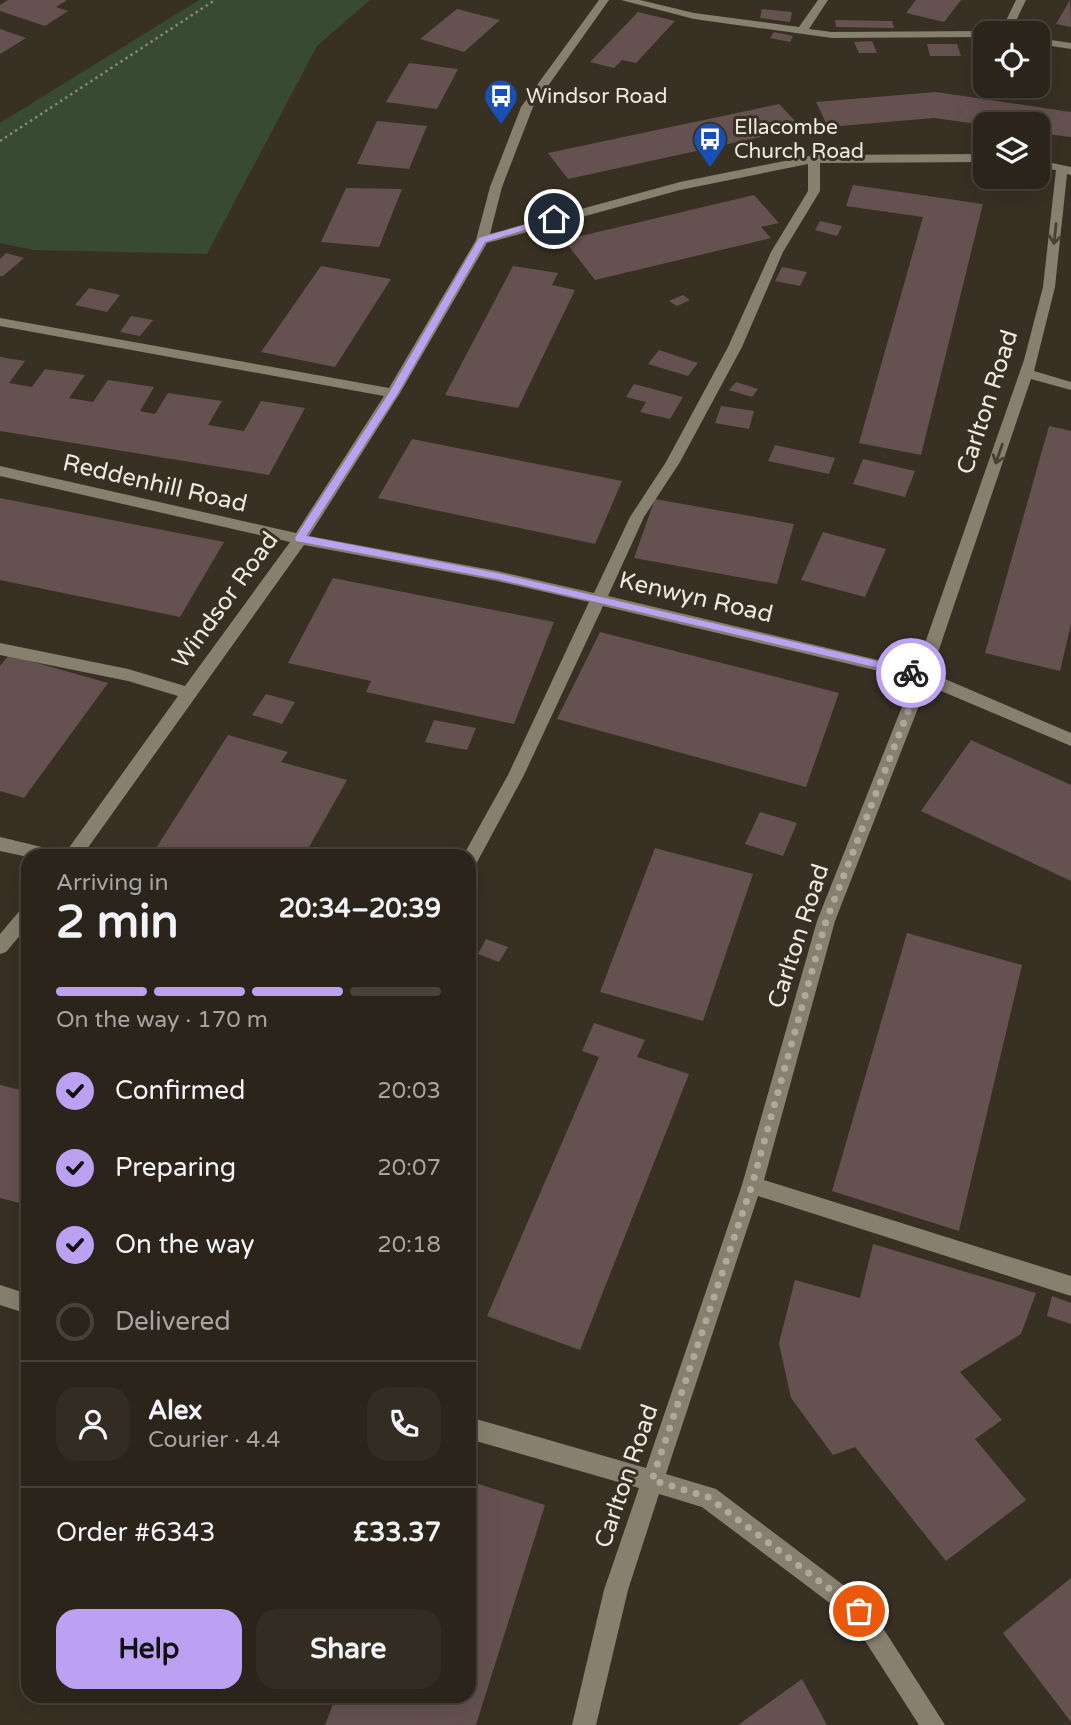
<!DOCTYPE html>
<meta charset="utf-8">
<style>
:root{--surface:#2a241a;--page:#322c23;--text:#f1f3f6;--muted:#a5a4a2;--line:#464139;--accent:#bca0f2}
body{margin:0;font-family:"Varela Round",sans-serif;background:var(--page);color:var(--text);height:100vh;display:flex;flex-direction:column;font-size:26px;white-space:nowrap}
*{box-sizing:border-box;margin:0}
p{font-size:23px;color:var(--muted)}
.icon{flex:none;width:38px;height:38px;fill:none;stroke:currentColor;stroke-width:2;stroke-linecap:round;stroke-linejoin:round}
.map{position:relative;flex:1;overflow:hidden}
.side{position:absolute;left:21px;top:849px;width:455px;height:854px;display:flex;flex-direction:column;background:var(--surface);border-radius:21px;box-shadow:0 7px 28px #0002,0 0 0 2px var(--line)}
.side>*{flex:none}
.fabs{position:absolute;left:973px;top:21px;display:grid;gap:14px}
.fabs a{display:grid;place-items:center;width:77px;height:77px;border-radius:14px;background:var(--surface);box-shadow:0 7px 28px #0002,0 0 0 2px var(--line);font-size:35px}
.pin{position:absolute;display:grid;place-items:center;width:60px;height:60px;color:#fff;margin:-30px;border:4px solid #fff;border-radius:50%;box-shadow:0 2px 7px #0007}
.courier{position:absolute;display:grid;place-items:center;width:70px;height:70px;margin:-35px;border:5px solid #bca0f2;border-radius:50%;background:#fff;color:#222;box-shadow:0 2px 9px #0007}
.summary em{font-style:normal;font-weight:800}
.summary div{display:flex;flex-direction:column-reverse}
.summary{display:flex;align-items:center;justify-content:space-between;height:119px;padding:0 35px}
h1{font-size:46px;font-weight:800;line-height:52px}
.bar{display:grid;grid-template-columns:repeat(4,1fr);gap:10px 7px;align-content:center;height:84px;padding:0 35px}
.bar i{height:9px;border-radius:5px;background:var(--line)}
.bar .on{background:var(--accent)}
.bar p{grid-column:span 4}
.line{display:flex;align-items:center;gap:18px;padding:0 35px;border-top:2px solid var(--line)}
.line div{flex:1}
.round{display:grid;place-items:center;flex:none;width:74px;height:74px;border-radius:21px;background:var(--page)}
ol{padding:0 35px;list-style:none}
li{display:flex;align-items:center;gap:21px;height:77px}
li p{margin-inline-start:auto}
li .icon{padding:7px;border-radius:50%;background:var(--accent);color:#111;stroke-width:4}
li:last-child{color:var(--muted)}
li i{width:38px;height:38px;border:4px solid var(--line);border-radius:50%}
.action{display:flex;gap:14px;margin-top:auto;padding:14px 35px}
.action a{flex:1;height:80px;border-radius:21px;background:var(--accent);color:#111;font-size:28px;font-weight:800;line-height:80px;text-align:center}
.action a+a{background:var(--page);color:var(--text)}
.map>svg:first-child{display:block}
.green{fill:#384a34}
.building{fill:#655250}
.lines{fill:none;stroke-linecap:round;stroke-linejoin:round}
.path{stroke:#8a8479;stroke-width:2.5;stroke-dasharray:2.5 3.5;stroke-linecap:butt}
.minor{fill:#87806f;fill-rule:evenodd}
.oneway{stroke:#484032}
.route{fill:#bca0f2}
.done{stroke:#aea89e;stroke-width:7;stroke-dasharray:0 12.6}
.labels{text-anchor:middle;stroke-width:6;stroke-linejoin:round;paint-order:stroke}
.far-poi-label{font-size:21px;fill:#ede8e0;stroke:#383023;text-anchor:start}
.street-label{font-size:24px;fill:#ede8e0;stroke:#383023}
</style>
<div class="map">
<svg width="1071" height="1725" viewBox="0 0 1071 1725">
<rect width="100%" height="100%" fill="#383023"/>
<!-- green -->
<path class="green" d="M199 0H370L317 46 207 254 34 250 0 243V123Z"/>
<!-- building -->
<path class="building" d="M8 0H67L56 7 68 11 45 26 0 11V5Z
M916 0H961L944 22 906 13Z
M1070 0 1071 27 1056 24Z
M457 9 500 20 464 52 420 39Z
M762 9 792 12 790 22 760 18Z
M638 12 675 21 636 63 622 60 614 68 590 62Z
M835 20 892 21 894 28 836 27Z
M0 29 26 38 0 54Z
M774 32 793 36 790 42 770 38Z
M872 41 877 53H859L854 42Z
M927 44H957L961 56H930Z
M409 63 458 69 437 109 386 102Z
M936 92 1071 112V137L1038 133V124L985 125 934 118 828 127 816 102Z
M779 104 802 128 568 179 548 153Z
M377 121 427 126 409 169 357 164Z
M853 185 983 204 921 455 859 443 923 217 846 206Z
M346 188 402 189 379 247 321 242Z
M754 195 779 223 761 227 771 238 595 280 564 240Z
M820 221 842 226 837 236 815 230Z
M6 253 24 258 3 276H0V259Z
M321 266 391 279 335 367 261 352Z
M513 266 558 273 552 285 575 290 518 408 445 395Z
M782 267 807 272 800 286 775 281Z
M89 288 120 295 107 312 75 305Z
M683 295 690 300 677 306 669 301Z
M131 316 153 320 140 336 120 332Z
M659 350 698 363 688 376 648 364Z
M0 357 25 361 9 383 32 387 45 369 85 375 69 398 93 402 108 380 154 387 140 411 155 414 168 393 222 401 208 425 244 431 261 401 305 408 269 475 0 431Z
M736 382 758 389 752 397 729 390Z
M634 384 683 397 670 419 640 412 646 402 626 397Z
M721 406 754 411 749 429 715 423Z
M1049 426 1071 431V624L1060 671 985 653Z
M412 439 622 481 595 544 378 498Z
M775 445 835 458 829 474 768 461Z
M863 459 915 471 905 497 853 484Z
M0 498 224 542 180 617 0 580Z
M655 499 794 524 777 584 634 558Z
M823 532 886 549 865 597 801 580Z
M333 578 554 622 514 724 366 692 371 681 288 663Z
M600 632 839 693 806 787 557 719Z
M9 655 108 683 24 798 0 791V666Z
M266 694 295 702 282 724 252 715Z
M434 720 476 728 467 750 425 742Z
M228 735 288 752 281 762 347 780 304 856H151Z
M971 740 1071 785V881L921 811Z
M760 812 797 823 783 856 745 844Z
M655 848 753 874 703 1021 600 992Z
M907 933 1022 965 959 1231 832 1191Z
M486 939 508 947 499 962 478 954Z
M594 1023 645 1040 637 1057 689 1074 580 1350 487 1316 599 1057 582 1051Z
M0 1085 28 1092V1205L0 1198Z
M873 1244 1036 1293 1021 1334 960 1372 1002 1420 975 1439 1026 1500 946 1561 855 1447 833 1455 791 1398 779 1343 795 1280 860 1298Z
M1052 1296 1071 1303V1324L1047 1316Z
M469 1481 545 1505 476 1725H325L336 1696H469Z
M1071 1578V1722L1003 1633Z
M802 1679 827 1725H738Z"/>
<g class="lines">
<!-- path -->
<path class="path" d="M0 141 215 0"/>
<!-- minor -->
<path class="minor" d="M599 0H609L533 107 502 187 490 234 680 182 814 155 985 154V162L820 163V191L783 252 742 347 680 462 644 517 608 596 916 669 1024 360 1043 287 1056 170 1038 168V160L1071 167V175L1067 174 1055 287 1034 371 1071 382V390L1031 379 931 673 1071 733V746L927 685 835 921 764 1180 1071 1276V1296L758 1196 666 1474 716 1489 867 1603 945 1725H919L851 1619 702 1507 659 1494 628 1590 596 1725H572L604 1590 639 1488 469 1439V1417L646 1468 742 1185 817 921 913 679 603 606 524 775 475 866 469 868V856H463L508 775 589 602 497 581 304 545 82 856H63L178 696 128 681 0 655V643L128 669 185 686 290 542 0 476V466L296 533 384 396 0 326V318L389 388 476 240 490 187 521 107ZM808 164V191L771 252 728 347 666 462 630 517 594 593 497 571 309 536 400 393 487 243 680 190Z
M621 0H640L694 13 799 27 818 0H828L809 29 832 32 985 31 990 33H985V37L832 38 694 19Z
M1016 0H1026L1010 33H1000Z
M1038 38 1071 43V49L1038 44Z
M0 837 50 849 56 851 59 856 28 857 0 851Z
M28 906V926L6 952 0 954V934L22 908Z
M0 1285 28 1294V1314L0 1305Z"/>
</g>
<!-- one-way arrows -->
<defs><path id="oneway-shaft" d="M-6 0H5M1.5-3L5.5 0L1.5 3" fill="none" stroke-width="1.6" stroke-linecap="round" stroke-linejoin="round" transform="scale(1.75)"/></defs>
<g class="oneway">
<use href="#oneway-shaft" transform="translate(1055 234) rotate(96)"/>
<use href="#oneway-shaft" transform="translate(999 454) rotate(109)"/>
</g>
<!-- route -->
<path class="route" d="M554 216 557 220 485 242 398 393 306 536 497 573 911 669 916 673 914 676 497 579 296 541 295 538 389 393 479 238Z"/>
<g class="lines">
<!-- done -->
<path class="done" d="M859 1611 708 1497 652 1480 752 1185 826 921 922 676 911 673"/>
</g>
<!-- icons -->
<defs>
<g id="bus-pin" transform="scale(1.75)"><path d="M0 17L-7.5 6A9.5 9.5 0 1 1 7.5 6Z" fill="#1a4fb4" stroke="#383023"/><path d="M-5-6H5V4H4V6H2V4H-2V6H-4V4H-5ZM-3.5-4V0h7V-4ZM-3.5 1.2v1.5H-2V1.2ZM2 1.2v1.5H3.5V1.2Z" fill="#fff"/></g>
</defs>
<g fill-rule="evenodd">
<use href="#bus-pin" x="501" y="96"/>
<use href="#bus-pin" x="710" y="139"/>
</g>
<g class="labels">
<!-- far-poi labels -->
<g class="far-poi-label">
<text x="526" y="103">Windsor Road</text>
<text x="734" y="134">Ellacombe<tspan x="734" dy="24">Church Road</tspan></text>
</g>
<!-- street labels -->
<g class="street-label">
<text transform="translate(987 402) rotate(-72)" y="8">Carlton Road</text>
<text transform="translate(155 483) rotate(13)" y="8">Reddenhill Road</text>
<text transform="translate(696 597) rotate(13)" y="8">Kenwyn Road</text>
<text transform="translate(225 600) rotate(-54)" y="8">Windsor Road</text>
<text transform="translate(798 936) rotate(-72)" y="8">Carlton Road</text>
<text transform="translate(626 1476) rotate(-71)" y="8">Carlton Road</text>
</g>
</g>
</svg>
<div class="fabs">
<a><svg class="icon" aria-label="locate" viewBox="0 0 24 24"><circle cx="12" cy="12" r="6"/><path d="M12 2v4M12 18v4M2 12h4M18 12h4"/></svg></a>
<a><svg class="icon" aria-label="layers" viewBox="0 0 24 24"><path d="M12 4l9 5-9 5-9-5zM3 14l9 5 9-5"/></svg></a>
</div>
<div class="pin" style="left:859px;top:1611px;background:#ea580c"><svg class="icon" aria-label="bag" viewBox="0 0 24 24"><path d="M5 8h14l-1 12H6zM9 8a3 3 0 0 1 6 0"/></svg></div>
<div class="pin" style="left:554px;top:219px;background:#1f2937"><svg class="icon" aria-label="home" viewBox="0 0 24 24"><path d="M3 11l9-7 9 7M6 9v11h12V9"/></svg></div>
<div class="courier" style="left:911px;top:673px"><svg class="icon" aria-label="bike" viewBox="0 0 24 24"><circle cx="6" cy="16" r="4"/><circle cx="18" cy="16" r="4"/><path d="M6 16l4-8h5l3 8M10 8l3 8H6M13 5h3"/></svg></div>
<section class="side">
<div class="summary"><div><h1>2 min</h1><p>Arriving in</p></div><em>20:34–20:39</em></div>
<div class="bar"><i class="on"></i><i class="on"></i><i class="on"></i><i></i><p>On the way · 170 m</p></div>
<ol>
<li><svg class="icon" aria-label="check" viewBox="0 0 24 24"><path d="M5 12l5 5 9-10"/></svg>Confirmed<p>20:03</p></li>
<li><svg class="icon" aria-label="check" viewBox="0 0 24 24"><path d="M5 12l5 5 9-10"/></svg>Preparing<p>20:07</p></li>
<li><svg class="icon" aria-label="check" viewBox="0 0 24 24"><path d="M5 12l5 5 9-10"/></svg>On the way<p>20:18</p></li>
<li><i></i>Delivered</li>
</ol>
<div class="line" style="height:126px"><a class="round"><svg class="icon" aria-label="person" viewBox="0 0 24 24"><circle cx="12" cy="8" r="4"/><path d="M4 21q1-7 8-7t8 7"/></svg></a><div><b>Alex</b><p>Courier · 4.4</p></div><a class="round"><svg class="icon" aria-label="phone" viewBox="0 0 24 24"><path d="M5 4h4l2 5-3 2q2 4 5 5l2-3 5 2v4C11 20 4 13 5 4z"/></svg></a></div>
<div class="line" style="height:91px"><div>Order #6343</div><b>£33.37</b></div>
<div class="action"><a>Help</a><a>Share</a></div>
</section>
</div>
